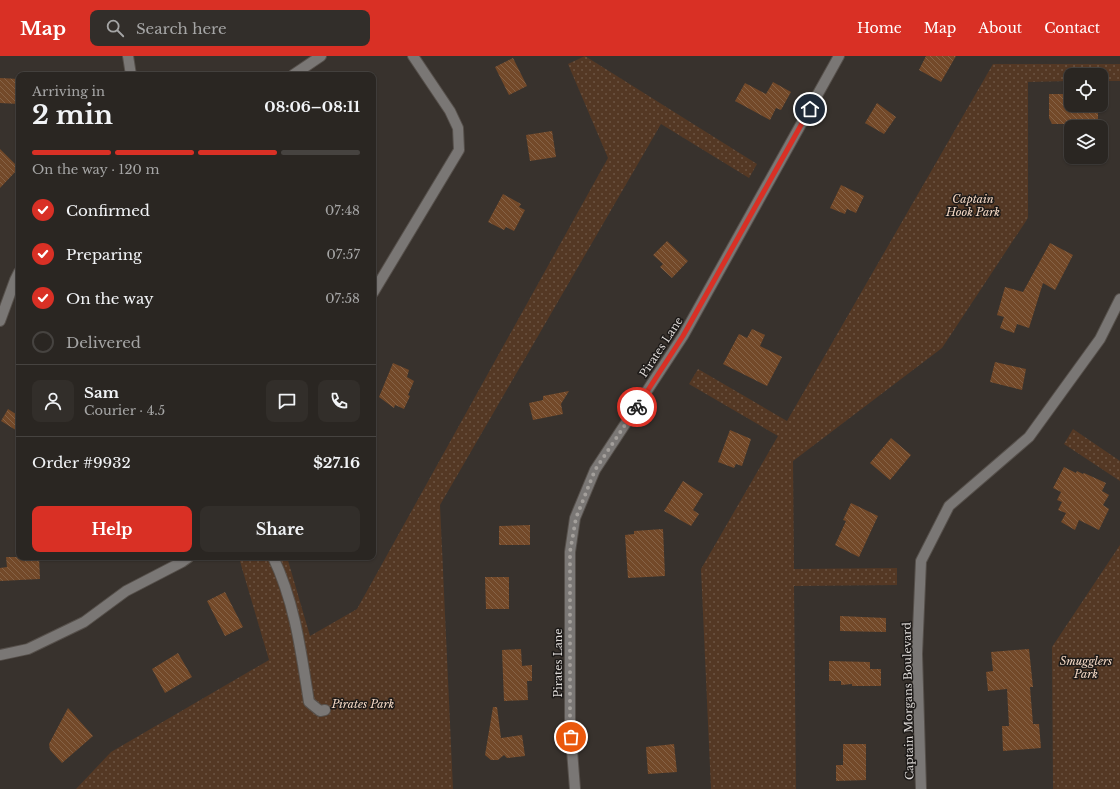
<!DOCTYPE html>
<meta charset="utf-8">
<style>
:root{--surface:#2a2622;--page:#322e2a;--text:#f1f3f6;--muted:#a5a5a5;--line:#464340;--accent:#d93025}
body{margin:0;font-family:"Libre Baskerville",serif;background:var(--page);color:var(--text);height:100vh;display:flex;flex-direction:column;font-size:15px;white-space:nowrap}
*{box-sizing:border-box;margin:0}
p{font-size:13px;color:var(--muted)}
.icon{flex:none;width:22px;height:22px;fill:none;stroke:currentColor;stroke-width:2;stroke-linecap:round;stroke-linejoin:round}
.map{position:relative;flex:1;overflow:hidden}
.side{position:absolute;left:16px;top:16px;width:360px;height:488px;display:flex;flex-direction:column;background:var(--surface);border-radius:8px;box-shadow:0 1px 3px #0004,0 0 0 1px var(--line)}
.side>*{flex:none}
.buttons{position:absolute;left:1064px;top:12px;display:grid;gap:8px}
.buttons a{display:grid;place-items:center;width:44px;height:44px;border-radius:8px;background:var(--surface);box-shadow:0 1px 3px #0004,0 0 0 1px var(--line);font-size:20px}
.pin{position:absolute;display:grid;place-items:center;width:34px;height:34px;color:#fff;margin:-17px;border:2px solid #fff;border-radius:50%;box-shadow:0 1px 4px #0007}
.courier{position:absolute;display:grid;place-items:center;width:40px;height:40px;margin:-20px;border:3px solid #d93025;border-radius:50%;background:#fff;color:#222;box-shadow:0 1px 5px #0007}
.head em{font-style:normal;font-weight:800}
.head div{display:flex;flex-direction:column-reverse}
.head{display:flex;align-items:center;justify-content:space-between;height:68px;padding:0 16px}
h1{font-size:26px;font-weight:800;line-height:30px}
.bar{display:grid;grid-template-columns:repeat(4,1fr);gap:6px 4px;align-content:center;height:48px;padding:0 16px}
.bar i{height:5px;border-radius:3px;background:var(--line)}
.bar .active{background:var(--accent)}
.bar p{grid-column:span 4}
.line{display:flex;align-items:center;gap:10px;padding:0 16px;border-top:1px solid var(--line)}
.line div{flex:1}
.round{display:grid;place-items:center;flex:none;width:42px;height:42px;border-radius:8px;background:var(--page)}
ol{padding:0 16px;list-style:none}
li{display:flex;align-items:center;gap:12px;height:44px}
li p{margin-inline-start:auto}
li .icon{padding:4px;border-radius:50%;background:var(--accent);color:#fff;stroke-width:4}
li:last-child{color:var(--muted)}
li i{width:22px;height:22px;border:2px solid var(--line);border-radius:50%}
.primary-button{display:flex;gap:8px;margin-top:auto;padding:8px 16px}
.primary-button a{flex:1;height:46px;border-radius:8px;background:var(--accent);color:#fff;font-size:16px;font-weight:800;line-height:46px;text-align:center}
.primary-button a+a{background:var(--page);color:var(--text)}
header{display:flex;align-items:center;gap:24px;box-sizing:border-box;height:56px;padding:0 20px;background:var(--accent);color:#fff}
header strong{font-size:19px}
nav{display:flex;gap:22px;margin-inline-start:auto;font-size:14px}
.search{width:280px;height:36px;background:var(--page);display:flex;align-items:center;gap:10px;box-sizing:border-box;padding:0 14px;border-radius:8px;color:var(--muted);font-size:15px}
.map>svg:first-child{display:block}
.park{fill:url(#park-dots)}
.building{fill:url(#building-back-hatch)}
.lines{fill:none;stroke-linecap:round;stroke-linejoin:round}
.minor-casing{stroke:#56504b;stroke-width:12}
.minor{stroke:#7a7775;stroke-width:10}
.done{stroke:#a39f9b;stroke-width:4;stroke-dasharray:0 7.2}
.route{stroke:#d93025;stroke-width:5}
.labels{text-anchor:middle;stroke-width:3;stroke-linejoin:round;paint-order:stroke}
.park-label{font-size:11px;font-style:italic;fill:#f6dac6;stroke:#1d1a18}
.street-label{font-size:11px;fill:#ddd9d6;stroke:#1d1a18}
</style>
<header>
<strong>Map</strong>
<div class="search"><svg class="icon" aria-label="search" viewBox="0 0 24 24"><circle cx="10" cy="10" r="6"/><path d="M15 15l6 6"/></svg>Search here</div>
<nav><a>Home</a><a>Map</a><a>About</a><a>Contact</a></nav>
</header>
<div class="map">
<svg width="1120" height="733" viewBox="0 0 1120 733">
<defs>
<pattern id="park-dots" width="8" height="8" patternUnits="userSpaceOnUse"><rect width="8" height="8" fill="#543824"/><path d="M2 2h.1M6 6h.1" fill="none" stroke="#6c5443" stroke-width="1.8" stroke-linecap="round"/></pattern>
<pattern id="building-back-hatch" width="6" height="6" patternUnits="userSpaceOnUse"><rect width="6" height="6" fill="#734929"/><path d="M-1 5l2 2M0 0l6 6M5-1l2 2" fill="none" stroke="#866347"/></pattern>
</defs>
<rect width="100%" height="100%" fill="#38322d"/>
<!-- park -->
<path class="park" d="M585 0 757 108 749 122 661 68 440 449 453 733H76L111 696 269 604 239 502 242 501H287L310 580 357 553 608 102 568 8Z
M993 8H1120V25H1101V19H1071V25L1028 26V162L942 292 793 405 794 513 897 512V529L794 530 796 733H711L701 513 778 380 689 328 698 313 787 365Z
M1073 373 1120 405V425L1064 388Z
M1120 489V733H1053L1052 591Z"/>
<!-- building -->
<path class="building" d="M926 0H956L941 26 919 14Z
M513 2 527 30 509 39 495 11Z
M0 22 19 23V48L0 47Z
M773 26 791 36 781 54 776 52 770 64 735 45 745 27 766 38Z
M1049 38H1071V49H1098V68H1052L1049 62Z
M877 47 896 61 884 78 865 67Z
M552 75 556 101 530 105 526 79Z
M0 93 16 109V115L0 132Z
M841 129 864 140 856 157 847 153 845 158 830 152Z
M503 138 521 148 519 151 525 154 514 175 506 171 504 174 488 166Z
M667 185 688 205 672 222 660 211 663 208 653 199Z
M1050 187 1073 199 1055 234 1043 227 1029 272 1017 268 1014 277 1000 272 1004 261 997 259 1005 231 1023 236Z
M752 273 765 279 760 290 782 301 767 330 723 308 739 278 747 282Z
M995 306 1026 313 1022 334 990 326Z
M393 307 409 314 407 321 414 325 408 339 410 340 404 353 395 349 394 352 379 341Z
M569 335 561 348 563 358 533 364 529 347 543 344V340Z
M8 353 19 360V376L1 365Z
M730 374 751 383 742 410 736 408 734 412 718 406Z
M891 382 911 399 890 424 870 407Z
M1064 411 1076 417 1077 415 1083 418 1084 417 1106 427 1102 435 1109 439 1103 449 1109 453 1099 474 1079 464 1075 474 1061 466 1066 457 1058 454 1062 446 1057 444 1061 436 1053 432Z
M683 425 703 438 693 454 699 458 691 470 664 455Z
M851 447 878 460 859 501 835 489 846 465 843 464Z
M530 469V489H499V470Z
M663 473 665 520 628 522 625 479 634 478V475Z
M6 501H39L40 523 0 525V512L7 511Z
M485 521H509V553H486Z
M225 536 243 571 225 580 207 545Z
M840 560 886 562V576L840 575Z
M521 593 522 610 532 609V625H527L528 644 504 645 502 594Z
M1029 593 1033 631H1030L1033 668H1039L1041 692 1003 695 1002 670H1009L1007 633 988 635 986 616 993 615 991 596Z
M178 597 192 621 165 637 152 613Z
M829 605 870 606V613H881V630H852V628L841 629V625H829Z
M493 651H497L501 682 522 679 525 700 507 702 504 699 498 704H491L485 699Z
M68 652 93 680 62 707 50 694 49 688Z
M674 688 677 716 648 718 646 691Z
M843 688H866V724L836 725V709H843Z"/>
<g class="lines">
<!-- minor casing -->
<g class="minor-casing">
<path id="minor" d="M128 0 131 19
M293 19 321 0
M373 237 459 94 458 72 450 55 413 0
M0 265 15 224 19 216
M273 501C295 547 301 596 309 646L320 655 325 654
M0 599 28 593 84 566 126 535 182 506 189 501
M575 733 570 668V496L575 462 595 414 683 280 839 0
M921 733 917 598 921 505 949 450 1029 381 1100 283 1120 243"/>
</g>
<!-- minor -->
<use href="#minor" class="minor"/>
</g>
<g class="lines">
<!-- done -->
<path class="done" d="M571 681 570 668V496L576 462 595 414 637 351"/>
<!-- route -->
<path class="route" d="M637 351 683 280 810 53"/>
</g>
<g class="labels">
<!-- park labels -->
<g class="park-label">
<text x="973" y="147">Captain<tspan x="973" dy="13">Hook Park</tspan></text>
<text x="1086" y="609">Smugglers<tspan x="1086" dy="13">Park</tspan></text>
<text x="363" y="652">Pirates Park</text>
</g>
<!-- street labels -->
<g class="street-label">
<text transform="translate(661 291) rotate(-57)" y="4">Pirates Lane</text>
<text transform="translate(558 607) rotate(-90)" y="4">Pirates Lane</text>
<text transform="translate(908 645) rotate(-91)" y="4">Captain Morgans Boulevard</text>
</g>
</g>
</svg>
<div class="buttons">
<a><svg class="icon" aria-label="locate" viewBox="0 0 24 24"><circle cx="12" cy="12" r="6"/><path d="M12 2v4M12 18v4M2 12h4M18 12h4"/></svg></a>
<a><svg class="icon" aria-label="layers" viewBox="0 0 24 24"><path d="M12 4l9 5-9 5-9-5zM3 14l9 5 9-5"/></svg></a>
</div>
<div class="pin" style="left:571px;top:681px;background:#ea580c"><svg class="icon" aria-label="bag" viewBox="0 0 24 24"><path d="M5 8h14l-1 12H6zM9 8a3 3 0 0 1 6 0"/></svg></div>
<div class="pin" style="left:810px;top:53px;background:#1f2937"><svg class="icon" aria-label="home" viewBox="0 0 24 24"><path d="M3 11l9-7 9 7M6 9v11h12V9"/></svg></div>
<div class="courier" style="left:637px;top:351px"><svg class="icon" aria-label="bike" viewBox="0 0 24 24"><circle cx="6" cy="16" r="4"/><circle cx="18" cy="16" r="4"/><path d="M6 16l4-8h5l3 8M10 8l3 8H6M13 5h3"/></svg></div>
<section class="side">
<div class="head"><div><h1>2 min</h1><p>Arriving in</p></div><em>08:06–08:11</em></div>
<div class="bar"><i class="active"></i><i class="active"></i><i class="active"></i><i></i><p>On the way · 120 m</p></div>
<ol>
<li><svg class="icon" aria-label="check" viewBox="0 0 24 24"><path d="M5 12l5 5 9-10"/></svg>Confirmed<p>07:48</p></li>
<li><svg class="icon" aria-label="check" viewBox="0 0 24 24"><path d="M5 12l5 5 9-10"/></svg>Preparing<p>07:57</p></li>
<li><svg class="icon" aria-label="check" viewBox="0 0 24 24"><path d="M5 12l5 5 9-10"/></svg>On the way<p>07:58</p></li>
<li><i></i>Delivered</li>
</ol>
<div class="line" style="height:72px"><a class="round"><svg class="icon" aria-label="person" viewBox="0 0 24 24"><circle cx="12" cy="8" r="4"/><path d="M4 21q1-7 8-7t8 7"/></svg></a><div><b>Sam</b><p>Courier · 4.5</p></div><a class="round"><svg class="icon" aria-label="chat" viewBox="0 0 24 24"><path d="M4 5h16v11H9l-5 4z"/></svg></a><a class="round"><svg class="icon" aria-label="phone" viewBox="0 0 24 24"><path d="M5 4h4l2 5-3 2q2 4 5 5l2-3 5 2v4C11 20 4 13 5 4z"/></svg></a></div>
<div class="line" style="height:52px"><div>Order #9932</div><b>$27.16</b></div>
<div class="primary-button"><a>Help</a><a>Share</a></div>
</section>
</div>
